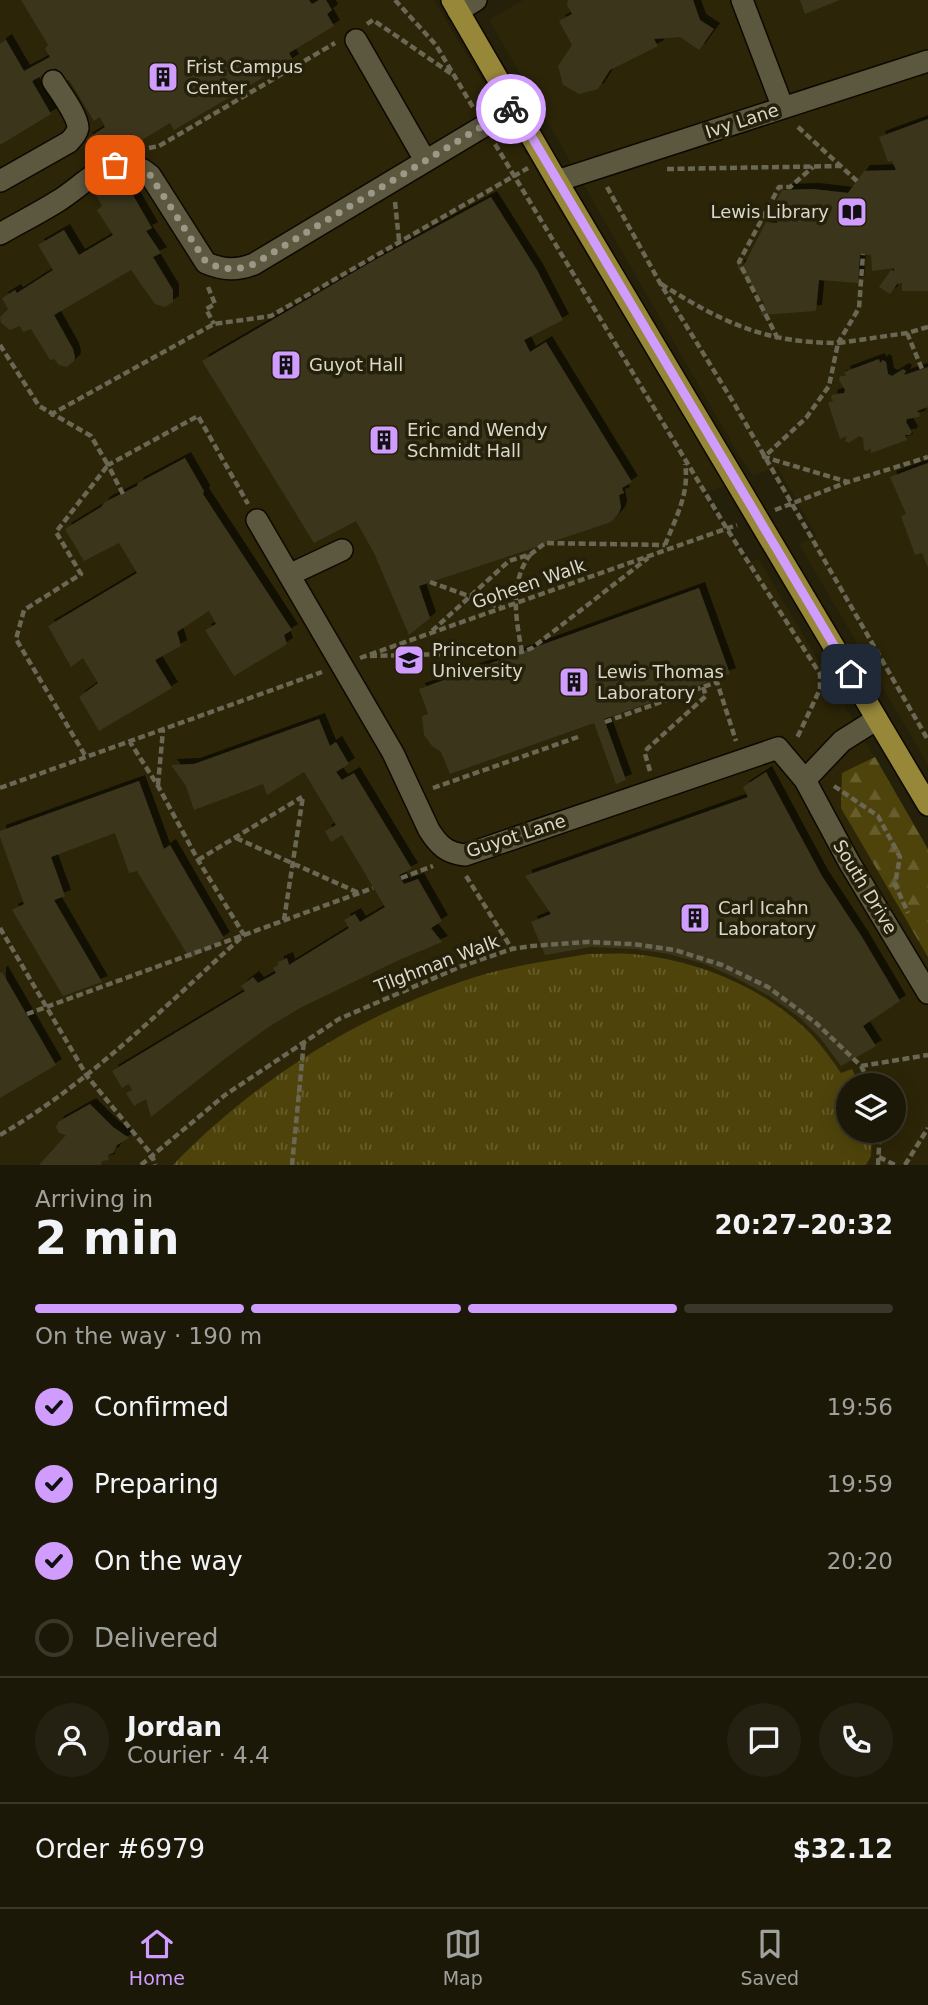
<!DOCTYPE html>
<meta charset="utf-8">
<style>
:root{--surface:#1b1808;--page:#242112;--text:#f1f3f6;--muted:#a0a09c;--line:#393729;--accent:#d09dfe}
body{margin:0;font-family:"DejaVu Sans",sans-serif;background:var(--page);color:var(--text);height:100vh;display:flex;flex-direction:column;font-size:26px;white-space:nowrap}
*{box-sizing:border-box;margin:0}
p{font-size:23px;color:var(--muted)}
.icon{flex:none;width:38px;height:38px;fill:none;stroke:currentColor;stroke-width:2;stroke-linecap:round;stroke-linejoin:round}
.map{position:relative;height:1165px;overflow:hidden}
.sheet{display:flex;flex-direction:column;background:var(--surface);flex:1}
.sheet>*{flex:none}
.controls{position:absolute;left:836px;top:1073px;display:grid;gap:14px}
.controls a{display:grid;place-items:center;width:70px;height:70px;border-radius:50%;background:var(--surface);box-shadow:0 4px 18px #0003,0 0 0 2px var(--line);font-size:35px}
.pin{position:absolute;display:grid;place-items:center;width:60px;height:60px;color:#fff;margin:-30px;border-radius:14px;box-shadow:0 4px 10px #0006}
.courier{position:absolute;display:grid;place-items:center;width:70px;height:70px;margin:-35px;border:5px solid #d09dfe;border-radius:50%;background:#fff;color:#222;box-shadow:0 2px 9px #0007}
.summary em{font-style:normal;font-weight:600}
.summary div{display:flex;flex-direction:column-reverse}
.summary{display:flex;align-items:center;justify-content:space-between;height:119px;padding:0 35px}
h1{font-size:46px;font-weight:600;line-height:52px}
.bar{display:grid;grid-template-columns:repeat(4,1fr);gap:10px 7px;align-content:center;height:84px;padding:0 35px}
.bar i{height:9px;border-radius:5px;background:var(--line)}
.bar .on{background:var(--accent)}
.bar p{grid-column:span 4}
.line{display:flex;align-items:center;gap:18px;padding:0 35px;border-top:2px solid var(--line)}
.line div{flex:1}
.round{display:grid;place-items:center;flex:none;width:74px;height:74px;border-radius:37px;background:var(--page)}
ol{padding:0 35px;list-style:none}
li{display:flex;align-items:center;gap:21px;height:77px}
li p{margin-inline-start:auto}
li .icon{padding:7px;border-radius:50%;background:var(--accent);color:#111;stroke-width:4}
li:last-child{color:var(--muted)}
li i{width:38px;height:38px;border:4px solid var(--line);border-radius:50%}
.tab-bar{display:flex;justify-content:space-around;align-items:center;height:98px;border-top:2px solid var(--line);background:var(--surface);font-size:19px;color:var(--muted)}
.tab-bar a{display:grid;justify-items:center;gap:4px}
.tab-bar .on{color:var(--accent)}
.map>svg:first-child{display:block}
.built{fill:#2c2507;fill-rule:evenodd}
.grass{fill:url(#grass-tufts)}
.forest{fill:url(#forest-firs)}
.building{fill:#3a351f;filter:url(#shadow)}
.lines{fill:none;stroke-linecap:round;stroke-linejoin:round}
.minor-casing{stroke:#0e0900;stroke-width:24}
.major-casing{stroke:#0e0900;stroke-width:24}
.path{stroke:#6b6755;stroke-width:4.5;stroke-dasharray:7 3.5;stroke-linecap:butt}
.minor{stroke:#5c5840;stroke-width:21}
.major{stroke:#968739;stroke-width:21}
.done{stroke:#9b9887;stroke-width:7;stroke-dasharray:0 12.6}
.route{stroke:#d09dfe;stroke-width:9}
.labels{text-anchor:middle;stroke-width:7;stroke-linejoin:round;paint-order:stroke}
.poi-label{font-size:18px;fill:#dbd8cb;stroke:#24200a;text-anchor:start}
.street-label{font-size:18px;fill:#dbd8cb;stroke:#24200a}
</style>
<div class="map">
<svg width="928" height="1165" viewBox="0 0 928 1165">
<defs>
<pattern id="grass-tufts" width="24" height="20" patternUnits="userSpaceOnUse" patternTransform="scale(1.75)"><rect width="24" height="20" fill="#4e440b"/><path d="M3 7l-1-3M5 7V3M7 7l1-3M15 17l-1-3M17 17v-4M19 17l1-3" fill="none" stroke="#675e2d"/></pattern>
<pattern id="forest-firs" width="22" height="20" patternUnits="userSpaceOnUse" patternTransform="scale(1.75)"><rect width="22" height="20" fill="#4e440b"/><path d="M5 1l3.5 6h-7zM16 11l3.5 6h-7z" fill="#675e2d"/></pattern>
<filter id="shadow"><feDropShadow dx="6" dy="-6" stdDeviation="0" flood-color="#0009"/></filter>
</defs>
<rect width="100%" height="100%" fill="#24200a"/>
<!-- built -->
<path class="built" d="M0 0H434L725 486 702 493 745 563 759 559 928 849V1165H0ZM849 1085H894V1130H849Z
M523 0H928V765L799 544 817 536 777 467 753 476 734 447 489 20Z"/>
<!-- grass -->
<path class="grass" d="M588 954C602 954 617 953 631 954 696 959 765 988 811 1034 822 1046 832 1060 841 1073L852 1069 860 1085H849V1130L872 1131 871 1156 866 1165H173C253 1082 354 1018 463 981 503 967 546 961 588 954Z"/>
<!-- forest -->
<path class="forest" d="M875 757 928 849V957L841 808 842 773Z"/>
<!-- building -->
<path class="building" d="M21 0H309L312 4 319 0H326L332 10 327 14 334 26 289 53 293 60 174 130 170 123 137 143 131 134 119 142 116 136 93 150 86 139 105 127 100 117 94 121 69 80 64 82 56 68 32 81 51 114 0 145V44L6 40 24 71 50 57 45 49 48 45Z
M568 0H693L700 20 714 29 699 50 680 37 654 39 658 46 610 70 598 89 579 94 563 85 558 66 572 45 559 21 572 14 567 5Z
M800 0H840L805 14Z
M928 119V291H902V283L897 284 890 294 879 287 891 270 894 271V268L872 271 871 255 860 254 858 283 819 280 816 311 761 315 764 303 737 266 744 265 766 222 777 223 776 202 782 190 813 189 848 193 864 171 896 170 892 161 888 162 879 137Z
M115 178 125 193 130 190 152 228 146 231 161 253 153 257 173 290V302L165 307 155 304 131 270 54 315 73 349 75 357 74 361 67 367 59 365 54 359 50 360 31 329 23 332 20 326 10 330 1 323 0 317 8 309 2 298 15 290 17 293 53 270 38 245 64 230 79 255 113 235 97 210 102 206 93 190Z
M491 197 537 270 563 320 524 340 530 352 546 342 632 482 622 488 624 493 619 495 621 507 619 513 611 522 419 586 430 618 409 635 374 553 356 521 314 543 202 361 373 261Z
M879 359 880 363 883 360 886 362 888 374 892 376 903 369 906 371 904 375 928 367V407L917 411 920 414 919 417 907 419 906 422 912 432 910 435H905L907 440 871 453 870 448 868 451 864 450 863 438 859 436 849 443 845 441 847 436 840 439 828 403 834 400 831 399 832 395 844 393 845 390 839 380 840 376H846L844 372Z
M185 458 204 491 203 494 292 630 284 635 287 644 234 676 205 630 216 624 209 611 177 632 181 646 155 660 172 688 99 731 79 697 98 683 83 658 71 667 48 626 137 573 119 543 84 561 65 529 101 507 105 502 137 486 138 483Z
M928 463V568L922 553 915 555 901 516 906 514 890 477Z
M699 588 730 674 604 719 626 780 616 784 594 723 450 774 441 752 432 746 424 735 422 716 428 714 419 689Z
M319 719 330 746 336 742 349 764 336 772 342 780 354 773 412 869 399 875 404 884 418 879 442 921 431 928 442 942 399 960 300 1008 267 1028 222 1061 151 1117 146 1099 134 1106 126 1093 132 1090 129 1084 122 1088 112 1071 245 991 241 986 253 977 258 983 276 973 273 968 278 965V962L287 958 289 965 349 928 344 920 355 914 360 922 385 907 342 835 331 842 325 831 336 825 304 772 267 795 263 784 194 810 186 786 171 765 194 764Z
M766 772 822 876 862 937 900 1001 863 1026 876 1046 841 1066 821 1039 800 1018 771 997 738 979 705 964 669 954 635 949 591 947 545 955 531 922 551 914 525 876 748 797 743 787Z
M139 781 164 849 170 845 224 938 190 959 137 871 129 873 115 833 51 857 65 896 54 900 102 982 63 996 12 910 24 904 0 837V831Z
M2 972 56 1065 0 1098V973Z
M90 1104 113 1127 129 1138 117 1145 113 1153 108 1155 109 1160 102 1161 101 1165H39L66 1135 59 1133 56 1127 58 1122Z"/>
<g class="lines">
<!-- minor casing -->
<g class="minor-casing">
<path id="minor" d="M742 0 783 108
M458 11 476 0
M356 40 425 160
M0 181 69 142C72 139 77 133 78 128 78 116 60 92 53 81
M557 181 928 61
M0 234C19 223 39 213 58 201 76 190 94 171 114 165 127 161 140 167 150 175L206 263C223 270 237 271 254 264L514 108
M257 520 393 753 429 830C439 846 447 853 465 855L778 748 805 780 842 741 877 719
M289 575 342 550
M805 780 849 862 928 993"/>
</g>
<!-- major casing -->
<g class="major-casing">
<path id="major" d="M452 0 557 181 928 805"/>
</g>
<!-- path -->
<path class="path" d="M395 0 436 45 474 109
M367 24 373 20 456 77
M798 127 857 181
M495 144 727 529 820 674V689L797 738
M149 148 159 146 335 43
M667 169 841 166
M607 187 660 283 735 405 928 740
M395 202 399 240
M661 284C722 322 764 343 838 343L859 308 863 254
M208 287 215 304 206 309 214 324
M928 327 907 333 838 343 829 386 806 418 764 457 848 482 928 457
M907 333 922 369
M778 339 739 262 779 187H790L813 167
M0 345 39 406 91 436 108 465 56 532 81 574 24 610 16 639 86 757
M50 415 214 324 271 316 528 168
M123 494 108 465 198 416 248 504
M775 510 848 482
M665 545C675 519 690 493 685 464
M430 582 502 608
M432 631 509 561 531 554 545 543 665 545
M522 652C516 620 509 583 530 555
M370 656 522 652 532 648 648 558
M360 658 737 525
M605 722 717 682 736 741
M650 771 645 754 647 749 706 696 703 687
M158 785 163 730
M834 786 878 816 900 857 895 884 908 913
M0 788 322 672
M433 788 578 737
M236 838 359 893
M198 860 302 797
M466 876 512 949
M401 878 433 866
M284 920 303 796
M0 928 87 1076 152 1155 155 1165
M27 1014 373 888
M861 1066 928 1055
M0 1135C91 1082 166 1005 244 935L198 860 158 786 130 742
M879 1157 895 1165
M141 1165 225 1095 339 1019 462 966 512 949 532 946 587 942 633 944 675 950 722 965 768 987 816 1023 861 1066 871 1085
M292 1165 304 1041
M878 1165 880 1130
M905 1165 928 1128"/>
<!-- minor -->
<use href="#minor" class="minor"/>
<!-- major -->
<use href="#major" class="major"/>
</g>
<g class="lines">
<!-- done -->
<path class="done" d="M115 165C129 164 139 166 150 175L206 262C223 270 237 271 254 264L511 109"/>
<!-- route -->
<path class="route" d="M511 109 514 107 851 674"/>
</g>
<!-- icons -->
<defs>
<g id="building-square" transform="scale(1.575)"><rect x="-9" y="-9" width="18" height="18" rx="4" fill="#d09dfe" stroke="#24200a"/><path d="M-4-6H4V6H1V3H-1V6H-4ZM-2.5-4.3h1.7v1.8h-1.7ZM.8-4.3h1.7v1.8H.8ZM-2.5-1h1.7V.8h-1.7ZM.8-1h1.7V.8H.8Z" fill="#111"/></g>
<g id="library-square" transform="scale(1.575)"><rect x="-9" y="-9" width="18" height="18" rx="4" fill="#d09dfe" stroke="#24200a"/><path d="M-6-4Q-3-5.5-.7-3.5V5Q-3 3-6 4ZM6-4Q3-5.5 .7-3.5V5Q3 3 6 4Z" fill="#111"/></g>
<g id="university-square" transform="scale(1.575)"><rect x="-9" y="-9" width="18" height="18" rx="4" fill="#d09dfe" stroke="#24200a"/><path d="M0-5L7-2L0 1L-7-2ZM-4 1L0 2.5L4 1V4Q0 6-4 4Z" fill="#111"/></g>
</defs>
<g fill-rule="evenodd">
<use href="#building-square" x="163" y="77"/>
<use href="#library-square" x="852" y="212"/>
<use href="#building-square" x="286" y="365"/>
<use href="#building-square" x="384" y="440"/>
<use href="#university-square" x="409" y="660"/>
<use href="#building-square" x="574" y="682"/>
<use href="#building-square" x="695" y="918"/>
</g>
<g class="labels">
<!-- poi labels -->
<g class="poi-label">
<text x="186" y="73">Frist Campus<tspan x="186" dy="21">Center</tspan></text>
<text x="829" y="218" text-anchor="end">Lewis Library</text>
<text x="309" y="371">Guyot Hall</text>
<text x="407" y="436">Eric and Wendy<tspan x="407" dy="21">Schmidt Hall</tspan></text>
<text x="432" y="656">Princeton<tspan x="432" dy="21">University</tspan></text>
<text x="597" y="678">Lewis Thomas<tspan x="597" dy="21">Laboratory</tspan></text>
<text x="718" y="914">Carl Icahn<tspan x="718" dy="21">Laboratory</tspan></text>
</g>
<!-- street labels -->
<g class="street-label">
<text transform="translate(742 121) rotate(-18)" y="6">Ivy Lane</text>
<text transform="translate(529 584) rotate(-19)" y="6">Goheen Walk</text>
<text transform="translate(516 836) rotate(-18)" y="6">Guyot Lane</text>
<text transform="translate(865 887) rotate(59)" y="6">South Drive</text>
<text transform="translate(437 964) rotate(-21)" y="6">Tilghman Walk</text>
</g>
</g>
</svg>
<div class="controls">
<a><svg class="icon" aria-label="layers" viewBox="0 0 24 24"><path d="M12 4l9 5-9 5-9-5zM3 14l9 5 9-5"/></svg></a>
</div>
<div class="pin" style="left:115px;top:165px;background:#ea580c"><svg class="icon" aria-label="bag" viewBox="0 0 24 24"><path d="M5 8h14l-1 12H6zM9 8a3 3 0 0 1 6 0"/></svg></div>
<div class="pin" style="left:851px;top:674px;background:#1f2937"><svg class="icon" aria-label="home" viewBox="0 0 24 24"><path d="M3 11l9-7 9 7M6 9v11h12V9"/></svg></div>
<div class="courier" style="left:511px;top:109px"><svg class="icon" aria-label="bike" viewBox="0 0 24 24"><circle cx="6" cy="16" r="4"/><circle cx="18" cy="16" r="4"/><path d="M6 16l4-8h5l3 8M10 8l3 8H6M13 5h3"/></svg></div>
</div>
<section class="sheet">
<div class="summary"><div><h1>2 min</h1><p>Arriving in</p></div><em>20:27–20:32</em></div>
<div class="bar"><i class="on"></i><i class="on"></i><i class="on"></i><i></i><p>On the way · 190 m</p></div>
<ol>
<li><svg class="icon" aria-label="check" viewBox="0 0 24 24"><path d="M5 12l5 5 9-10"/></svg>Confirmed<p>19:56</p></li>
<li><svg class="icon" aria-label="check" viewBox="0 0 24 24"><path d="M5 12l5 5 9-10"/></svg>Preparing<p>19:59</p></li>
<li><svg class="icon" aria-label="check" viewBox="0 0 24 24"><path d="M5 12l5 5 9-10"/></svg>On the way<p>20:20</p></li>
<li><i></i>Delivered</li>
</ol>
<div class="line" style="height:126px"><a class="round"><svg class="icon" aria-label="person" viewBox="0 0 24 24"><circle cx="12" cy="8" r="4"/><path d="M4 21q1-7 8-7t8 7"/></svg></a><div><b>Jordan</b><p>Courier · 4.4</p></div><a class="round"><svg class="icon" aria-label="chat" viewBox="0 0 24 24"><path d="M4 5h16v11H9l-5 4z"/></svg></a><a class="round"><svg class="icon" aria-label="phone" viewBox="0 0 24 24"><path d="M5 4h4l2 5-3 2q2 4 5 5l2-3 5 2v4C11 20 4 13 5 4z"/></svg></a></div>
<div class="line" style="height:91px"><div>Order #6979</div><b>$32.12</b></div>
</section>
<nav class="tab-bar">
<a class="on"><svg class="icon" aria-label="home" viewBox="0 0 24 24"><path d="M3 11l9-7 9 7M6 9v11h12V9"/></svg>Home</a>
<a><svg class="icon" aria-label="map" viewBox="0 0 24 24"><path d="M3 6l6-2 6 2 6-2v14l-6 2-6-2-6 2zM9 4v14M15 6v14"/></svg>Map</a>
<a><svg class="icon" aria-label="saved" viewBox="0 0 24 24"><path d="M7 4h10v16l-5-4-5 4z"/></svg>Saved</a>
</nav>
